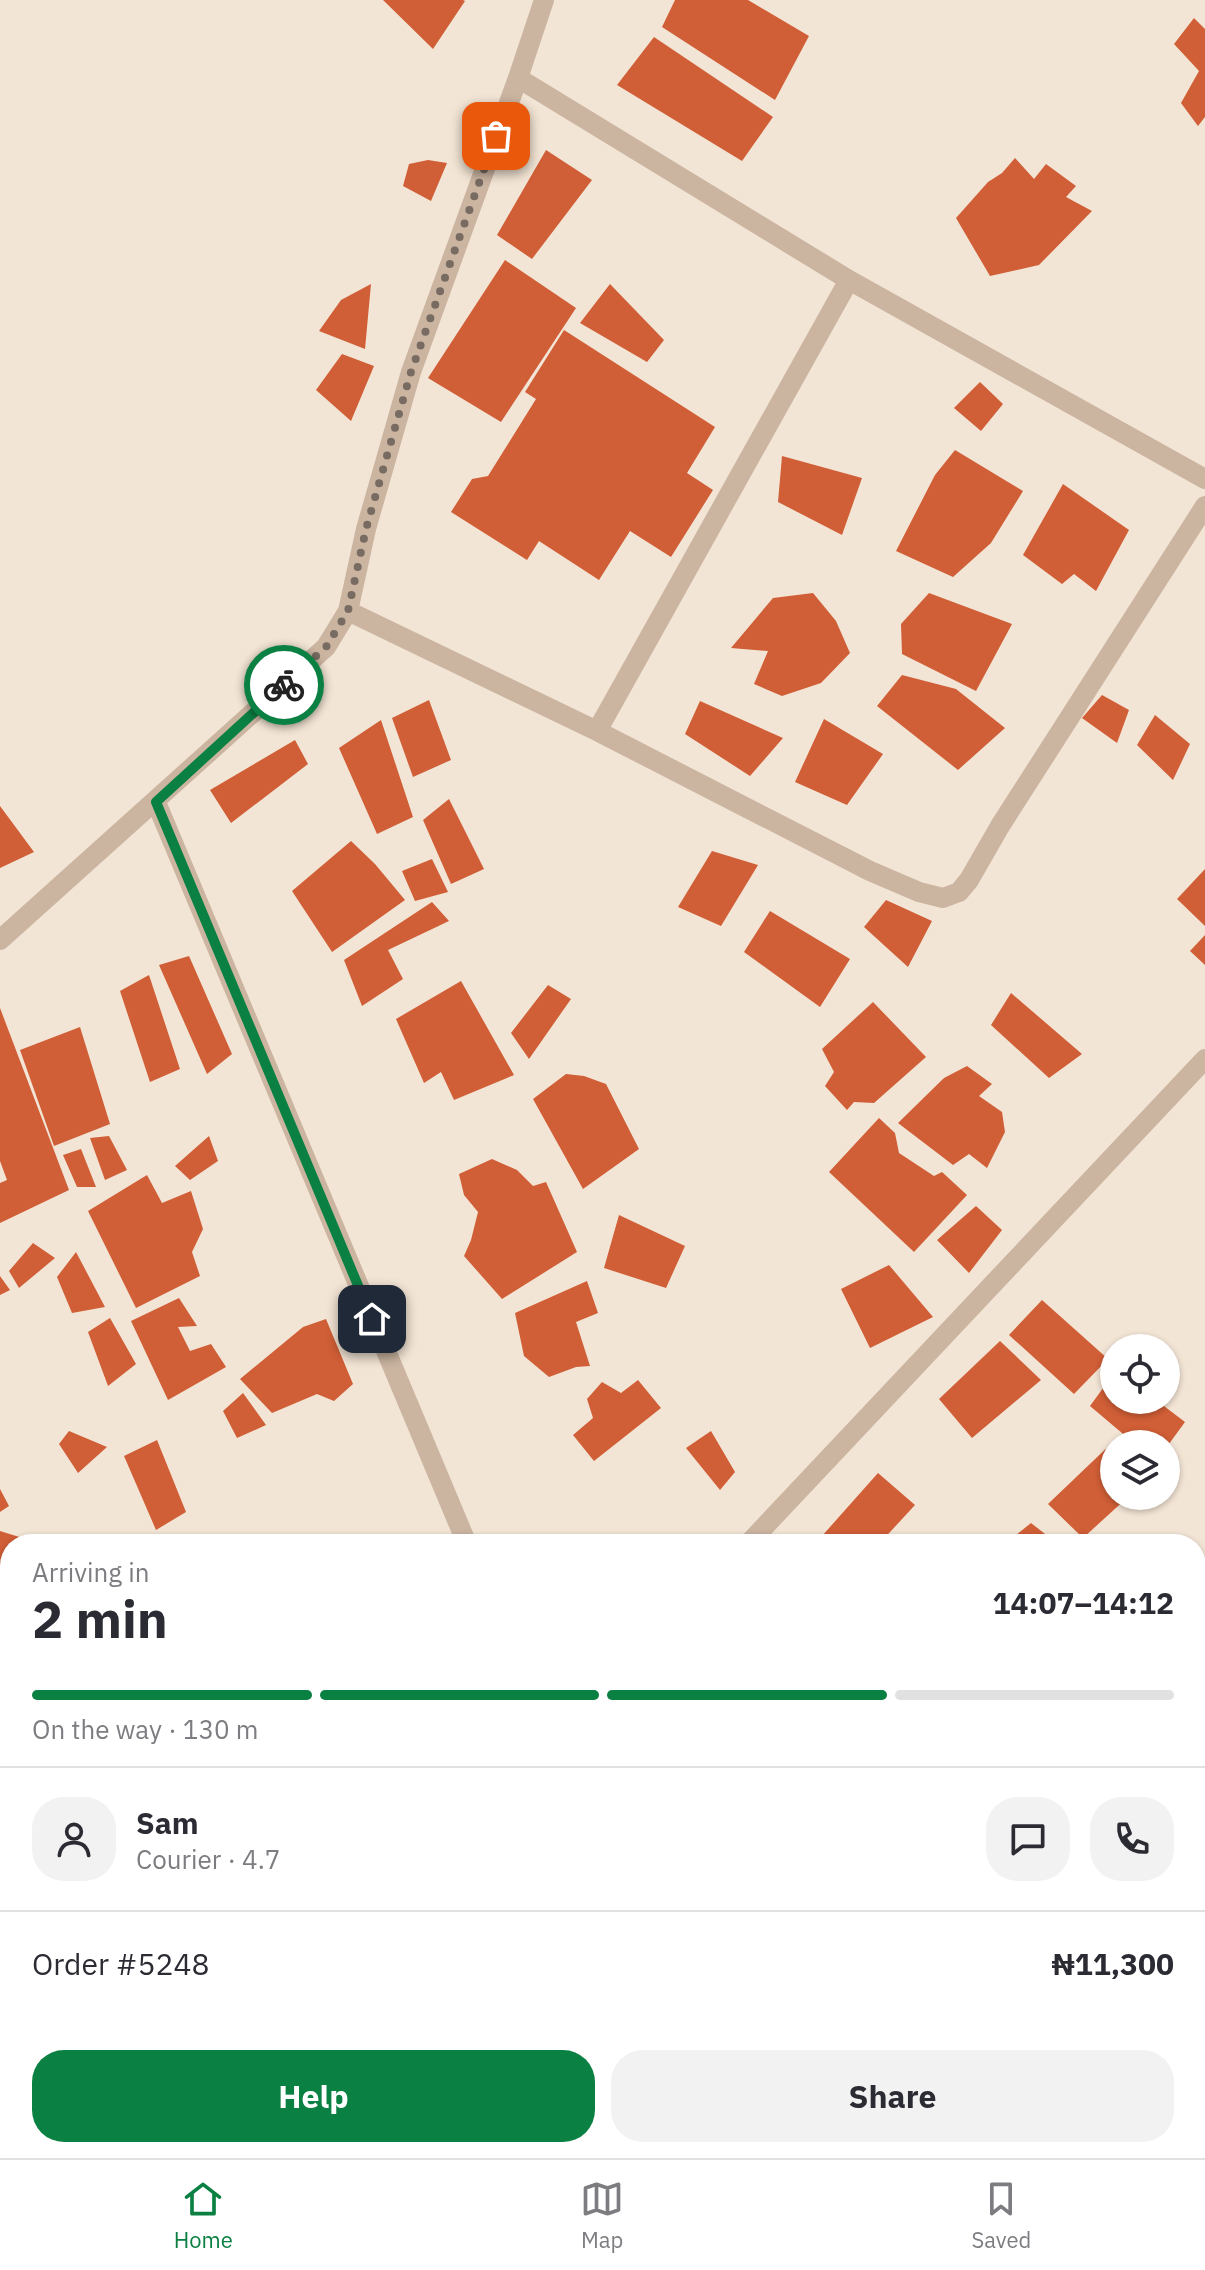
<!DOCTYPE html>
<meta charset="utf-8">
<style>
:root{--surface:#fff;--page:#f2f2f3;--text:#2b2b33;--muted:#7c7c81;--line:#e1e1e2;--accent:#0b8043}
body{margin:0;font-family:"IBM Plex Sans",sans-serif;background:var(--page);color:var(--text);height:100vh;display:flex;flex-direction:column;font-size:30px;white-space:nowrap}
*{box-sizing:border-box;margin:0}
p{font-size:26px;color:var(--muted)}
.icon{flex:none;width:44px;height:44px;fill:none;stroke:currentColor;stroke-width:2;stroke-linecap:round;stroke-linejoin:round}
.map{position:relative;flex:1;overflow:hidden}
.sheet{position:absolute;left:0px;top:1534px;width:1206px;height:624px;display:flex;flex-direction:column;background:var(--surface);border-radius:32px 32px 0 0;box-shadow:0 2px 6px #0004}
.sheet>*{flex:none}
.tools{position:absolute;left:1100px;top:1334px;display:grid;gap:16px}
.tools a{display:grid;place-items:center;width:80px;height:80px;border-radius:50%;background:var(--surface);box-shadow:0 2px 6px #0004;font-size:40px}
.pin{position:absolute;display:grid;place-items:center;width:68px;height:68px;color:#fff;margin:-34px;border-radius:16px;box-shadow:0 4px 12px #0006}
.courier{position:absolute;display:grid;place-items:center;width:80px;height:80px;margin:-40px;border:6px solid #0b8043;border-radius:50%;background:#fff;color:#222;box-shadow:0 2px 10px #0007}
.head em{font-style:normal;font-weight:700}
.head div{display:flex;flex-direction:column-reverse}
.head{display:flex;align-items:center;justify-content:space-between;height:136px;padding:0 32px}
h1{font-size:52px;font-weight:700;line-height:60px}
.bar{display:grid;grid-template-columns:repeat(4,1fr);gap:12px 8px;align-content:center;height:96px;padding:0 32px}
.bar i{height:10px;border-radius:6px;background:var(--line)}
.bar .active{background:var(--accent)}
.bar p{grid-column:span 4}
.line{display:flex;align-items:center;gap:20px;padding:0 32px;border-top:2px solid var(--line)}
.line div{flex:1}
.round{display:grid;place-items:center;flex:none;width:84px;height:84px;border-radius:32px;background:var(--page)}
.cta{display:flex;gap:16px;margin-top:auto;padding:16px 32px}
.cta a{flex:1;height:92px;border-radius:32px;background:var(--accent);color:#fff;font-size:32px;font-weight:700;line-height:92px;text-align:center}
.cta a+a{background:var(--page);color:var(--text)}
.tab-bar{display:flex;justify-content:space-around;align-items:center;height:112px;border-top:2px solid var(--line);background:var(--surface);font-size:22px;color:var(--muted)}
.tab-bar a{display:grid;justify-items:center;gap:4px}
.tab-bar .active{color:var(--accent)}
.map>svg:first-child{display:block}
.building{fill:#d05e36}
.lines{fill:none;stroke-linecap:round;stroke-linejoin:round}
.street{stroke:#cbb5a1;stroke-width:20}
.secondary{stroke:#9f8372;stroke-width:20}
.done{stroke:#786b62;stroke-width:8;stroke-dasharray:0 14.4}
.route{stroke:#0b8043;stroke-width:10}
</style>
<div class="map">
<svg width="1205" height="2158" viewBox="0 0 1205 2158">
<rect width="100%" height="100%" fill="#f3e5d5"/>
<!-- building -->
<path class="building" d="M383 0H463L465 1 433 49Z
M675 0H748L809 36 775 100 662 27Z
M1194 18 1205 29V117L1198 126 1181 103 1199 71 1174 44Z
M654 37 773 117 742 161 617 85Z
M546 150 592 180 532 259 497 235Z
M1015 158 1034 179 1046 164 1076 186 1066 197 1092 211 1039 265 990 276 956 218 988 182 1002 173Z
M428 160 447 163 431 201 403 186 409 164Z
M505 260 576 308 501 422 428 378Z
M371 284 365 349 319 331 341 300Z
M610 284 664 340 647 362 580 323Z
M564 330 715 427 687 473 713 490 671 557 630 531 599 580 539 541 527 560 451 512 472 479 488 476 536 399 525 392Z
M342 354 374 366 351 421 316 390Z
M980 382 1003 404 981 431 954 408Z
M955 450 1023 491 991 543 953 577 896 551 935 475Z
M782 456 862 478 842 535 778 502Z
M1063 484 1129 530 1096 591 1074 574 1062 584 1023 555Z
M813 593 836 621 850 653 821 683 782 696 754 684 768 651 731 648 773 598Z
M929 593 1012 624 976 691 902 654 901 624Z
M902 675 956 689 1005 728 958 770 877 706Z
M1102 695 1129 710 1117 743 1082 718Z
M429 700 451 760 413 777 392 718Z
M700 701 783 738 750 776 685 734Z
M1155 715 1190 744 1173 780 1137 745Z
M824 719 883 754 847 805 795 782Z
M381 720 413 817 377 834 339 748Z
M295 740 308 764 231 823 210 790Z
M449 799 484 869 451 884 423 820Z
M0 806 34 852 0 868Z
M351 841 375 864 405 900 332 952 292 891Z
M712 851 758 865 721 926 678 907Z
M432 859 448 892 415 901 402 871Z
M1205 869V926L1177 899Z
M886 900 932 921 908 967 864 927Z
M432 902 449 921 388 950 403 979 362 1006 344 960Z
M770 911 850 959 820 1007 744 952Z
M1205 935V965L1190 951Z
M189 956 232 1054 207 1074 159 965Z
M149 975 180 1069 150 1082 120 991Z
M461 981 514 1075 454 1100 441 1072 424 1083 396 1019Z
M548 985 571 999 529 1059 511 1033Z
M1011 993 1082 1054 1049 1078 991 1025Z
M873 1002 926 1057 874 1103 854 1102 847 1110 825 1086 834 1072 822 1049Z
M0 1008 69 1190 0 1223V1183L7 1180 0 1161Z
M80 1027 110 1124 54 1146 20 1050Z
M967 1066 992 1084 979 1096 1002 1112 1005 1132 987 1168 969 1154 953 1165 898 1123 944 1078Z
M566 1074 584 1076 606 1084 639 1149 583 1189 533 1099Z
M879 1118 895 1133 899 1153 934 1176 942 1172 967 1195 914 1252 829 1172Z
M109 1136 127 1170 105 1180 90 1138Z
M209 1136 218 1161 190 1180 175 1166Z
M81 1149 96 1187H77L63 1155Z
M492 1159 517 1170 533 1186 546 1182 577 1252 502 1299 464 1256 471 1240 478 1212 464 1195 459 1174Z
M147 1175 162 1203 191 1191 203 1229 192 1252 200 1276 136 1308 88 1211Z
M976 1206 1002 1230 969 1273 937 1240Z
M619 1215 685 1246 666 1288 604 1268Z
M33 1243 55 1258 19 1288 9 1271Z
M76 1252 105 1307 72 1313 57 1277Z
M889 1265 933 1317 870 1348 841 1289Z
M0 1276 10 1290 0 1295Z
M587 1281 598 1313 576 1322 590 1366 576 1367 549 1377 524 1356 515 1313Z
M179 1298 197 1326 178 1327 190 1351 211 1344 226 1367 168 1400 131 1321Z
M1042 1300 1108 1359 1074 1394 1009 1335Z
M110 1318 136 1364 108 1386 88 1332Z
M326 1319 353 1384 334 1401 317 1394 272 1413 240 1379 303 1327Z
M1000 1341 1041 1380 972 1438 939 1399Z
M1114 1373V1400H1156L1185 1422 1166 1448V1444H1135L1090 1406Z
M638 1380 661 1408 594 1461 573 1435 593 1418 587 1399 602 1382 621 1393Z
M243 1393 266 1425 237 1438 223 1411Z
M69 1431 107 1447 78 1473 59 1444Z
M711 1431 735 1472 720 1490 686 1448Z
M157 1440 186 1512 156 1530 124 1456Z
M1115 1440 1119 1444H1114V1496H1129L1083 1538 1048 1504Z
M878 1473 915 1505 879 1544H832L822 1536Z
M0 1489 9 1506 0 1512Z
M1031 1523 1058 1544H1005Z
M0 1531 29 1540 30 1544H10V1681L0 1659V1604L9 1601 0 1583Z
M1205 1605V1787L1196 1797V1615Z
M1205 1802V1899L1196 1891V1813Z
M1196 2037 1205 2045V2158H1141L1130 2148H1196Z
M552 2148H588L593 2158H531Z"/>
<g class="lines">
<!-- street -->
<path class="street" d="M518 78 544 0
M348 611 366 529 411 372 518 78 849 280 1205 479
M597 731 849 280
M156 802 467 1544
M0 940 326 647 348 611 597 731 870 871 919 892 943 898 959 892 969 880 1000 826 1205 506
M748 1544 1205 1059
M0 2040 10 2035
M720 2148 725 2158"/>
<!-- secondary -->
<path class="secondary" d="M0 1788 10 1811
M0 1916 10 1940
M92 2148 96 2158
M156 2148 160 2158"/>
</g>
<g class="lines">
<!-- done -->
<path class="done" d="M284 685 326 647 348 611 366 529 411 372 496 136"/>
<!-- route -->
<path class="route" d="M284 685 156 802 372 1319"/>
</g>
</svg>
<div class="tools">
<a><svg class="icon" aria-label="locate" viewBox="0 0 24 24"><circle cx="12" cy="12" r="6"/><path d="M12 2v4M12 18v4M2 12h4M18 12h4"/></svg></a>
<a><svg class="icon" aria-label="layers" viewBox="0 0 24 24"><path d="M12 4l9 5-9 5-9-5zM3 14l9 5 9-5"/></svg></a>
</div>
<div class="pin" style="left:496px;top:136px;background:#ea580c"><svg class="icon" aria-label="bag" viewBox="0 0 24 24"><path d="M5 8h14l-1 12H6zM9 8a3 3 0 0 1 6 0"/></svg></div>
<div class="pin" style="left:372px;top:1319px;background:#1f2937"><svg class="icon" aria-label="home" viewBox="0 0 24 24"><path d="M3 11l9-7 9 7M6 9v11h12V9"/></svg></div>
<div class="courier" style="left:284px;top:685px"><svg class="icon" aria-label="bike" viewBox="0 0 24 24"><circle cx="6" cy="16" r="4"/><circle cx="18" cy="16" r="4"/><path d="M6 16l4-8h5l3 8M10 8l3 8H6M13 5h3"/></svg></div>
<section class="sheet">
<div class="head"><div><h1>2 min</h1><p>Arriving in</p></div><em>14:07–14:12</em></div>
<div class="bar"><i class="active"></i><i class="active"></i><i class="active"></i><i></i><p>On the way · 130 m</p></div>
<div class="line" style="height:144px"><a class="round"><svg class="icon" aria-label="person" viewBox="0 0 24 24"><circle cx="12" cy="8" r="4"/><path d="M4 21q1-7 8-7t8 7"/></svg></a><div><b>Sam</b><p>Courier · 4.7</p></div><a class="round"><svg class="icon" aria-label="chat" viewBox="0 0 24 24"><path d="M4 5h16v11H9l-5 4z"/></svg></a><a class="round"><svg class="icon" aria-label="phone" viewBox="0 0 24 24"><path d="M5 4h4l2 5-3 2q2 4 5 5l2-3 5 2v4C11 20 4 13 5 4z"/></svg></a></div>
<div class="line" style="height:104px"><div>Order #5248</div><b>₦11,300</b></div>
<div class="cta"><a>Help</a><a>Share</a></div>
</section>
</div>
<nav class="tab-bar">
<a class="active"><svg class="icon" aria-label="home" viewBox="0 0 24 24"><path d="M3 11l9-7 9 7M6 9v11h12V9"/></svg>Home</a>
<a><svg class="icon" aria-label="map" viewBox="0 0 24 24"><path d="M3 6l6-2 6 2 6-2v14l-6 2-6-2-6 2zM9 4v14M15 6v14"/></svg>Map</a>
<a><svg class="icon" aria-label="saved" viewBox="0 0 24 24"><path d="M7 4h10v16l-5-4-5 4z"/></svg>Saved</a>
</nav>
